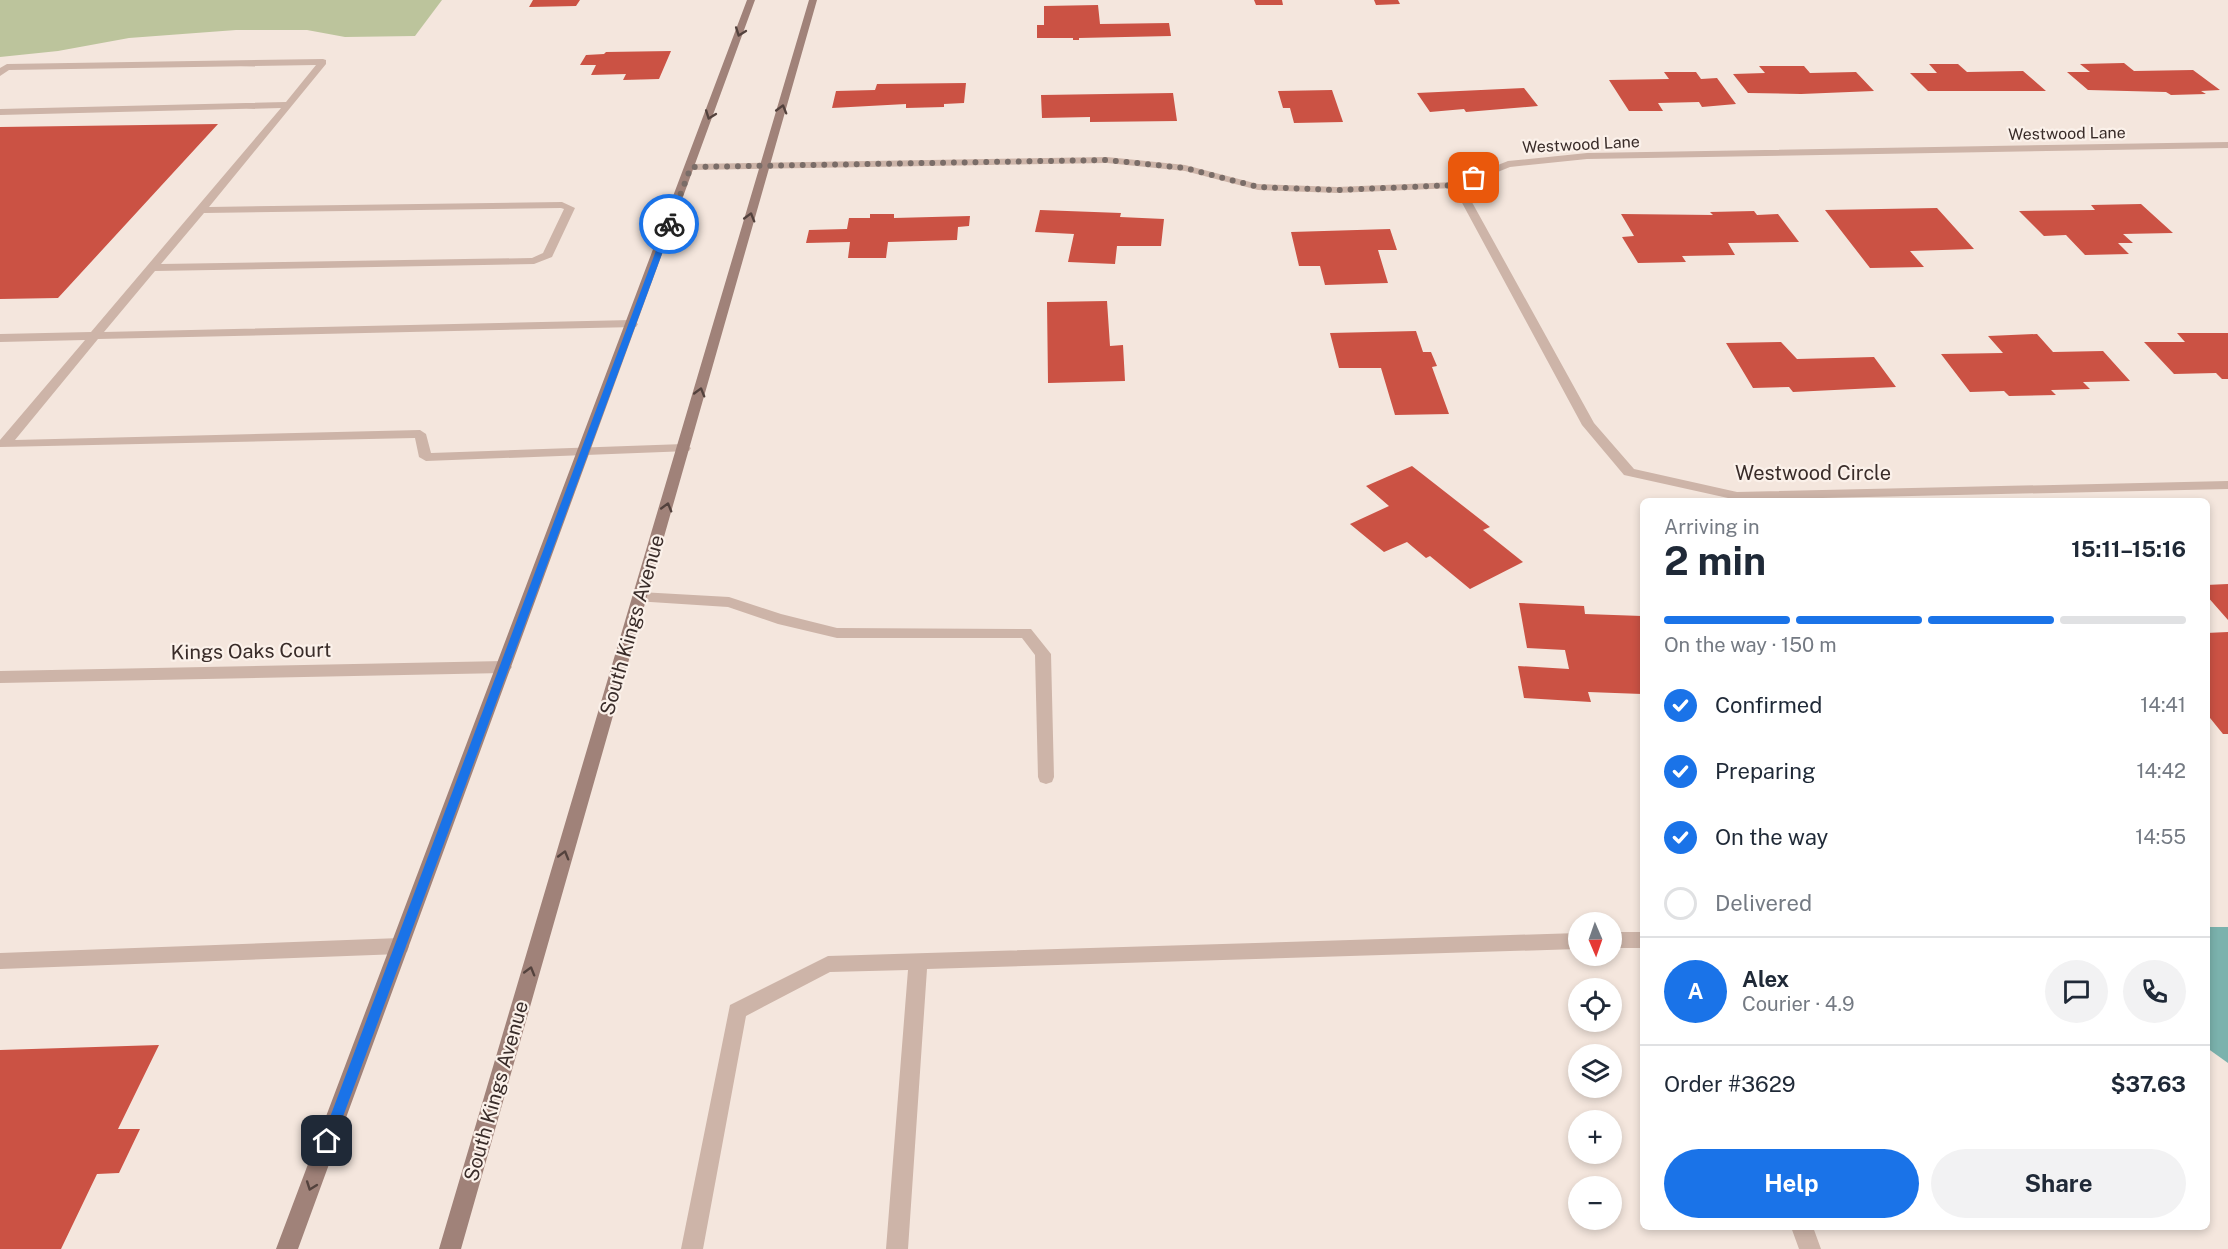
<!DOCTYPE html>
<meta charset="utf-8">
<style>
:root{--surface:#fff;--page:#f2f2f3;--text:#1f2937;--muted:#747a83;--line:#e0e1e3;--accent:#1a73e8}
body{margin:0;font-family:"Public Sans",sans-serif;background:var(--page);color:var(--text);height:100vh;display:flex;flex-direction:column;font-size:22px;white-space:nowrap}
*{box-sizing:border-box;margin:0}
p{font-size:20px;color:var(--muted)}
.icon{flex:none;width:33px;height:33px;fill:none;stroke:currentColor;stroke-width:2;stroke-linecap:round;stroke-linejoin:round}
.map{position:relative;flex:1;overflow:hidden}
.sheet{position:absolute;left:1640px;top:498px;width:570px;height:732px;display:flex;flex-direction:column;background:var(--surface);border-radius:9px;box-shadow:0 3px 9px #0003}
.sheet>*{flex:none}
.needle{width:39px;rotate:178deg}
.buttons{position:absolute;left:1568px;top:912px;display:grid;gap:12px}
.buttons a{display:grid;place-items:center;width:54px;height:54px;border-radius:50%;background:var(--surface);box-shadow:0 3px 9px #0003;font-size:30px}
.pin{position:absolute;display:grid;place-items:center;width:51px;height:51px;color:#fff;margin:-26px;border-radius:12px;box-shadow:0 3px 9px #0006}
.courier{position:absolute;display:grid;place-items:center;width:60px;height:60px;margin:-30px;border:4px solid #1a73e8;border-radius:50%;background:#fff;color:#222;box-shadow:0 2px 8px #0007}
.headline em{font-style:normal;font-weight:700}
.headline div{display:flex;flex-direction:column-reverse}
.headline{display:flex;align-items:center;justify-content:space-between;height:102px;padding:0 24px}
h1{font-size:39px;font-weight:700;line-height:45px}
.bar{display:grid;grid-template-columns:repeat(4,1fr);gap:9px 6px;align-content:center;height:72px;padding:0 24px}
.bar i{height:8px;border-radius:4px;background:var(--line)}
.bar .on{background:var(--accent)}
.bar p{grid-column:span 4}
.line{display:flex;align-items:center;gap:15px;padding:0 24px;border-top:2px solid var(--line)}
.line div{flex:1}
.round{display:grid;place-items:center;flex:none;width:63px;height:63px;border-radius:32px;background:var(--page)}
ol{padding:0 24px;list-style:none}
li{display:flex;align-items:center;gap:18px;height:66px}
li p{margin-inline-start:auto}
li .icon{padding:6px;border-radius:50%;background:var(--accent);color:#fff;stroke-width:4}
li:last-child{color:var(--muted)}
li i{width:33px;height:33px;border:3px solid var(--line);border-radius:50%}
.button{display:flex;gap:12px;margin-top:auto;padding:12px 24px}
.button a{flex:1;height:69px;border-radius:36px;background:var(--accent);color:#fff;font-size:24px;font-weight:700;line-height:69px;text-align:center}
.button a+a{background:var(--page);color:var(--text)}
.map>svg:first-child{display:block}
.green{fill:#bcc49c}
.water{fill:#7bb2ad}
.building{fill:#cb5244}
.lines{fill:none;stroke-linecap:round;stroke-linejoin:round}
.service{fill:#cdb4a8;fill-rule:evenodd}
.minor{fill:#cdb4a8;fill-rule:evenodd}
.secondary{fill:#a08279;fill-rule:evenodd}
.oneway{stroke:#53423d}
.route{fill:#1a73e8}
.done{stroke:#7a6d68;stroke-width:6;stroke-dasharray:0 10.8}
.labels{text-anchor:middle;stroke-width:4.5;stroke-linejoin:round;paint-order:stroke}
.far-street-label{font-size:16px;fill:#392c29;stroke:#fbf1ea}
.street-label{font-size:20px;fill:#392c29;stroke:#fbf1ea}
</style>
<div class="map">
<svg width="2228" height="1249" viewBox="0 0 2228 1249">
<rect width="100%" height="100%" fill="#f4e6dd"/>
<!-- green -->
<path class="green" d="M0 0H442L415 36 345 37 307 30H236L129 38 58 51 0 57Z"/>
<!-- water -->
<path class="water" d="M2207 927H2228V1063L2207 1048Z"/>
<!-- building -->
<path class="building" d="M533 0H580L576 6 529 7Z
M1254 0H1282L1283 5H1256Z
M1374 0H1398L1400 4 1376 5Z
M1098 5 1100 24 1169 23 1171 36 1079 38V40H1073V38H1037V25H1044V6Z
M671 51 659 79 623 80 626 74 591 75 596 65H580L586 55 604 54 606 52Z
M2124 63 2134 71 2193 70 2220 90 2201 91 2206 94 2171 95 2166 92 2088 90 2067 72H2090L2080 64Z
M1929 64H1958L1967 72 2023 71 2046 91H1928L1910 73H1937Z
M1759 66H1804L1810 73 1856 72 1874 91 1801 94 1748 93 1733 74 1765 73Z
M1664 72H1696L1701 79 1717 78 1736 104 1702 107 1699 102 1658 103 1663 111H1629L1609 80 1669 79Z
M966 83 964 103 944 104V107L906 108V104L832 108 836 91 875 90 877 84Z
M1524 88 1538 106 1466 112 1464 109 1430 112 1417 93Z
M1332 90 1343 122 1294 123 1290 108H1283L1278 91Z
M1173 93 1177 121 1090 122V117L1042 118 1041 95Z
M218 124 58 298 0 299V127Z
M2141 204 2173 233 2123 234 2133 243H2118L2129 254 2085 255 2066 235 2044 236 2019 211 2095 210 2091 205Z
M1937 208 1974 249 1910 251 1924 267 1870 268 1825 210Z
M1040 210 1121 213 1120 217 1164 219 1161 246H1117L1115 264 1068 262 1074 234 1035 232Z
M1754 211 1757 215 1778 214 1799 242 1728 243 1735 255 1682 256 1686 262 1638 263 1622 237 1634 236 1621 214 1713 215 1710 212Z
M870 214H894V218L970 216 969 226 958 227 957 240 888 242 886 258H848L850 242 806 243 809 230 847 229 849 218H870Z
M1390 229 1397 250H1378L1388 283 1325 285 1320 266H1299L1291 232Z
M1107 301 1110 346 1123 345 1125 381 1048 383 1047 302Z
M1416 331 1423 352H1431L1437 366 1432 367 1449 414 1395 415 1381 368H1339L1330 333Z
M2177 333H2228V379H2222L2216 373 2174 374 2144 342H2185Z
M2037 334 2053 352 2103 351 2130 381 2083 382 2090 389 2051 390 2056 395 2009 396 2004 391 1970 392 1941 354 2003 353 1988 336Z
M1781 342 1797 359 1874 357 1896 387 1793 392 1789 387 1753 388 1726 343Z
M1412 466 1490 527 1483 530 1523 562 1470 589 1430 556 1426 558 1407 542 1384 552 1350 524 1389 506 1366 486Z
M2228 584V620L2206 595V585Z
M1519 603 1584 606 1585 614 1642 616V694L1588 692 1591 702 1524 698 1518 666 1569 669 1565 650 1527 648Z
M2228 632V734H2223L2206 713V633Z
M159 1045 118 1129H140L119 1173 97 1174 61 1249H0V1050Z"/>
<g class="lines">
<!-- service -->
<path class="service" d="M323 59 326 60V64L209 207 562 202 575 208 552 257 534 264 155 271 104 332 632 320 638 324 636 327 98 339 15 440 420 430 426 434 431 453 684 444 691 448 689 451 426 461 419 457 415 438 0 447V440L85 340 0 342V334L91 332 281 108 0 115V109L286 102 316 65 9 70 0 76V68L7 64ZM561 208 564 209 543 253 532 258 161 264 204 213Z
M640 592 729 597 781 614 837 628 1031 629 1051 654 1054 777 1052 782 1046 784 1040 782 1038 777 1035 655 1022 638H837L778 624 728 607 635 601 633 597 635 593Z
M1611 932H1642V948H1611Z
M1578 933V949L927 969 908 1249H886L908 970 830 972 746 1016 703 1249H681L730 1005 828 956Z
M400 938 407 940 409 946 407 952 400 954 0 969V953Z
M1791 1227H1813L1821 1249H1799Z"/>
<!-- minor -->
<path class="minor" d="M2228 142V148L1587 159 1510 167 1463 186 1594 423 1634 469 1737 492 2228 481V489L1737 500 1624 475 1582 425 1454 188 1337 193 1258 190 1185 171 1107 163 691 170 686 167 691 164 1107 157 1185 165 1258 184 1337 187 1455 182 1508 161 1587 153Z
M504 661 509 663 512 667 509 671 504 673 0 683V671Z"/>
<!-- secondary -->
<path class="secondary" d="M747 0H755L298 1249H276Z
M809 0H817L461 1249H439Z"/>
</g>
<!-- one-way arrows -->
<defs><path id="oneway-chevron" d="M-2-3.5L2.5 0L-2 3.5" fill="none" stroke-width="1.6" stroke-linecap="round" stroke-linejoin="round" transform="scale(1.5)"/></defs>
<g class="oneway">
<use href="#oneway-chevron" transform="translate(740 32) rotate(110)"/>
<use href="#oneway-chevron" transform="translate(782 109) rotate(-74)"/>
<use href="#oneway-chevron" transform="translate(710 115) rotate(110)"/>
<use href="#oneway-chevron" transform="translate(750 217) rotate(-74)"/>
<use href="#oneway-chevron" transform="translate(700 392) rotate(-74)"/>
<use href="#oneway-chevron" transform="translate(667 507) rotate(-74)"/>
<use href="#oneway-chevron" transform="translate(564 855) rotate(-74)"/>
<use href="#oneway-chevron" transform="translate(530 971) rotate(-74)"/>
<use href="#oneway-chevron" transform="translate(311 1186) rotate(110)"/>
</g>
<!-- route -->
<path class="route" d="M669 222 673 224 334 1141 327 1147 321 1141 666 224Z"/>
<g class="lines">
<!-- done -->
<path class="done" d="M669 224 691 167 1107 160 1185 168 1258 187 1337 190 1457 185 1474 178"/>
</g>
<g class="labels">
<!-- far-street labels -->
<g class="far-street-label">
<text transform="translate(2067 133) rotate(-1)" y="6">Westwood Lane</text>
<text transform="translate(1581 144) rotate(-3)" y="6">Westwood Lane</text>
</g>
<!-- street labels -->
<g class="street-label">
<text x="1813" y="480">Westwood Circle</text>
<text transform="translate(632 625) rotate(-74)" y="7">South Kings Avenue</text>
<text transform="translate(251 651) rotate(-1)" y="7">Kings Oaks Court</text>
<text transform="translate(496 1091) rotate(-74)" y="7">South Kings Avenue</text>
</g>
</g>
</svg>
<div class="buttons">
<a><svg class="needle" viewBox="-14 -14 28 28"><path d="M0-13l5 13h-10z" fill="#e53935"/><path d="M0 13l5-13h-10z" fill="#747a83"/></svg></a>
<a><svg class="icon" aria-label="locate" viewBox="0 0 24 24"><circle cx="12" cy="12" r="6"/><path d="M12 2v4M12 18v4M2 12h4M18 12h4"/></svg></a>
<a><svg class="icon" aria-label="layers" viewBox="0 0 24 24"><path d="M12 4l9 5-9 5-9-5zM3 14l9 5 9-5"/></svg></a>
<a>+</a>
<a>−</a>
</div>
<div class="pin" style="left:1474px;top:178px;background:#ea580c"><svg class="icon" aria-label="bag" viewBox="0 0 24 24"><path d="M5 8h14l-1 12H6zM9 8a3 3 0 0 1 6 0"/></svg></div>
<div class="pin" style="left:327px;top:1141px;background:#1f2937"><svg class="icon" aria-label="home" viewBox="0 0 24 24"><path d="M3 11l9-7 9 7M6 9v11h12V9"/></svg></div>
<div class="courier" style="left:669px;top:224px"><svg class="icon" aria-label="bike" viewBox="0 0 24 24"><circle cx="6" cy="16" r="4"/><circle cx="18" cy="16" r="4"/><path d="M6 16l4-8h5l3 8M10 8l3 8H6M13 5h3"/></svg></div>
<section class="sheet">
<div class="headline"><div><h1>2 min</h1><p>Arriving in</p></div><em>15:11–15:16</em></div>
<div class="bar"><i class="on"></i><i class="on"></i><i class="on"></i><i></i><p>On the way · 150 m</p></div>
<ol>
<li><svg class="icon" aria-label="check" viewBox="0 0 24 24"><path d="M5 12l5 5 9-10"/></svg>Confirmed<p>14:41</p></li>
<li><svg class="icon" aria-label="check" viewBox="0 0 24 24"><path d="M5 12l5 5 9-10"/></svg>Preparing<p>14:42</p></li>
<li><svg class="icon" aria-label="check" viewBox="0 0 24 24"><path d="M5 12l5 5 9-10"/></svg>On the way<p>14:55</p></li>
<li><i></i>Delivered</li>
</ol>
<div class="line" style="height:108px"><b class="round" style="background:var(--accent);color:#fff">A</b><div><b>Alex</b><p>Courier · 4.9</p></div><a class="round"><svg class="icon" aria-label="chat" viewBox="0 0 24 24"><path d="M4 5h16v11H9l-5 4z"/></svg></a><a class="round"><svg class="icon" aria-label="phone" viewBox="0 0 24 24"><path d="M5 4h4l2 5-3 2q2 4 5 5l2-3 5 2v4C11 20 4 13 5 4z"/></svg></a></div>
<div class="line" style="height:78px"><div>Order #3629</div><b>$37.63</b></div>
<div class="button"><a>Help</a><a>Share</a></div>
</section>
</div>
